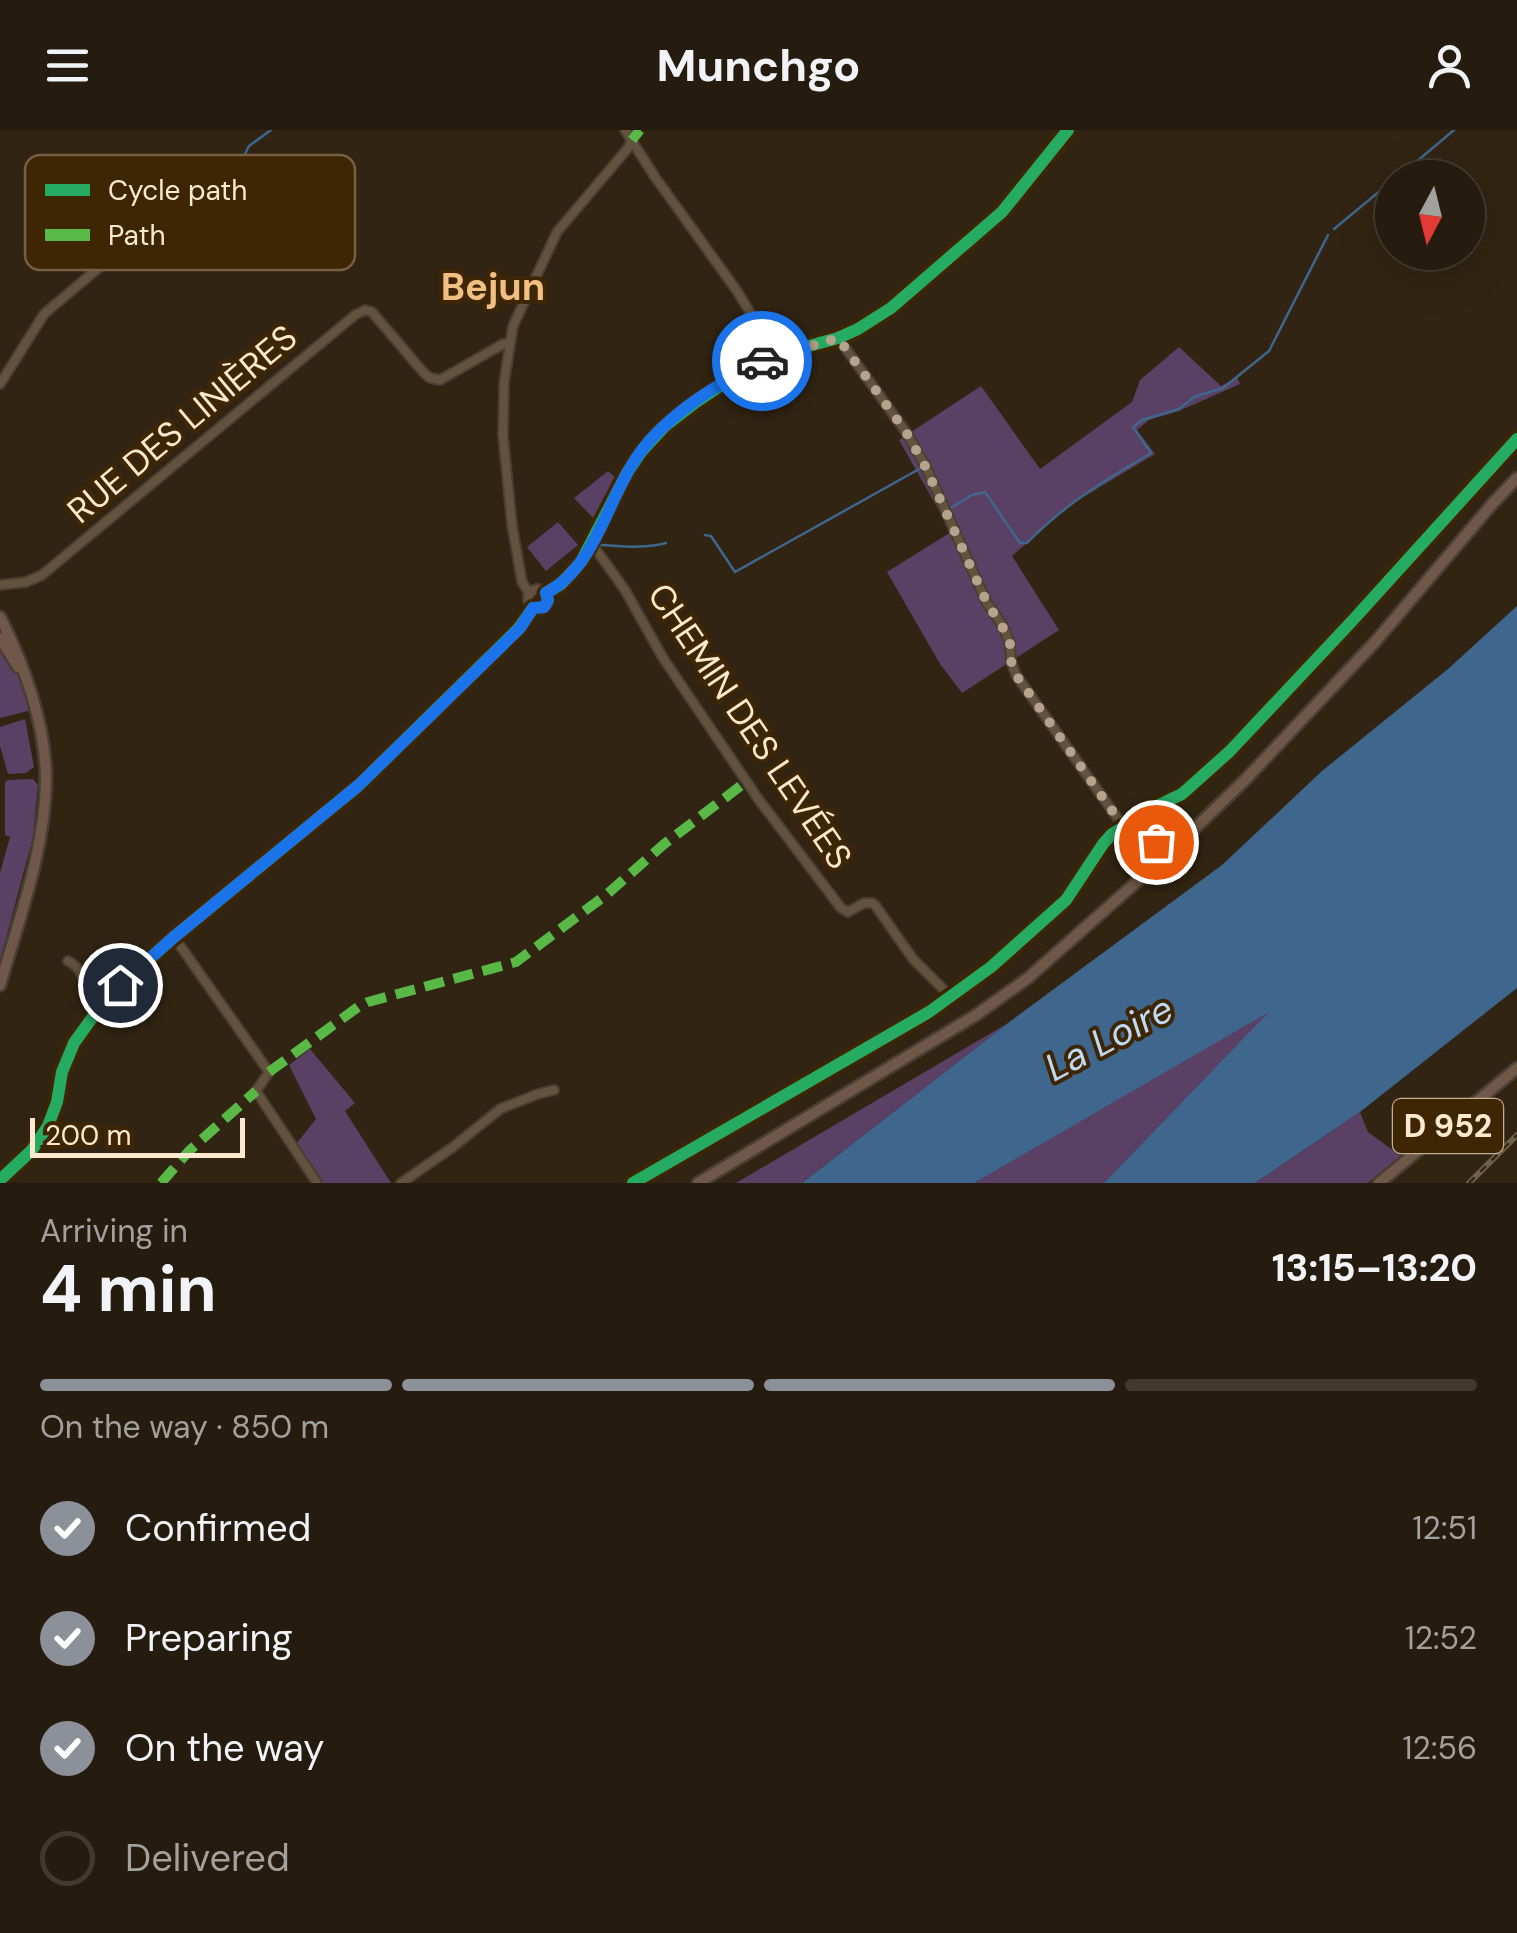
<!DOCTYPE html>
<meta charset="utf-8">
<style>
:root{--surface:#251b0e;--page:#2d2417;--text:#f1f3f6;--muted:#a3a19e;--line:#42392e;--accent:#8c9099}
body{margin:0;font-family:"DM Sans",sans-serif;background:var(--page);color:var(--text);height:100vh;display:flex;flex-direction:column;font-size:38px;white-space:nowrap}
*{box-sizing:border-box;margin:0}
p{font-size:32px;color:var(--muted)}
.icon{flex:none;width:55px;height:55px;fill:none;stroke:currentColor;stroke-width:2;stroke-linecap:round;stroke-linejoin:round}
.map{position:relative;height:1053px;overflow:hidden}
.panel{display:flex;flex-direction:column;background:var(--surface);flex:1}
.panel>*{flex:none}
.needle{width:65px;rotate:187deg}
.fabs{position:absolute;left:1375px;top:30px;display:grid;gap:20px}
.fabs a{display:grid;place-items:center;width:110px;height:110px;border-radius:50%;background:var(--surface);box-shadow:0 10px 40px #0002,0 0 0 2px var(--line);font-size:50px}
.scale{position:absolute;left:30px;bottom:25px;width:215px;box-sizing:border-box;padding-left:10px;border:5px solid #fde8d0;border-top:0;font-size:28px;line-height:35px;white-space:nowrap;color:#fde8d0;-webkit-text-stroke:8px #3e2605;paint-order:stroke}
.pin{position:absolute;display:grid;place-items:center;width:85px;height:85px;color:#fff;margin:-42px;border:5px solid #fff;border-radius:50%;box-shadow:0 2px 10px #0007}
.courier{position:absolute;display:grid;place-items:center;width:100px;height:100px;margin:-50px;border:8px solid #1a73e8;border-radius:50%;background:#fff;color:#222;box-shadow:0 2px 12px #0007}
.head em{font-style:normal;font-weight:700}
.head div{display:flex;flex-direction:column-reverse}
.head{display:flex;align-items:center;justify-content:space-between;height:170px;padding:0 40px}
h1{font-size:65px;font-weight:700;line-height:75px}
.bar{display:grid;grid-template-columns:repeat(4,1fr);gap:15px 10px;align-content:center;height:120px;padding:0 40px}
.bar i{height:12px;border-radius:8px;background:var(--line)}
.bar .on{background:var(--accent)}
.bar p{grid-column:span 4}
ol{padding:0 40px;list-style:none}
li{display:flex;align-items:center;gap:30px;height:110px}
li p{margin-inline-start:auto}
li .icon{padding:10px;border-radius:50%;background:var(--accent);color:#fff;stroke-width:4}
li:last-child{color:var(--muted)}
li i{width:55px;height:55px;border:5px solid var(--line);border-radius:50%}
header{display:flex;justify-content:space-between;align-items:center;height:130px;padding:0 40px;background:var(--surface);font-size:45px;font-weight:700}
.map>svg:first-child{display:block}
.green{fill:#594064}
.water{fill:#3f668d}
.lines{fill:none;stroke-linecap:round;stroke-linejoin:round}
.stream{stroke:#3f668d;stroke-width:2.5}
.minor-casing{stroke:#493e31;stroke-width:12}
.major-casing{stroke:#493e31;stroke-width:15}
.minor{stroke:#63533e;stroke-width:8}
.major{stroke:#6f5849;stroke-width:10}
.rail-casing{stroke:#6c604e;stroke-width:6}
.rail{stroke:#3e2605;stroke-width:2.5;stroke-dasharray:8;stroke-linecap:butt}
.quiet{stroke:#58b947;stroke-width:10;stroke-dasharray:20 10;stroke-linecap:butt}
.cycleway-casing{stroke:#3e2605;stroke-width:19}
.cycleway{stroke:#26ab63;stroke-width:12}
.done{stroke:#b6a38e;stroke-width:10;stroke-dasharray:0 18}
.route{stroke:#1a73e8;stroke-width:12}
.labels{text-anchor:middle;stroke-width:8;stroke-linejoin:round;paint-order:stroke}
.shield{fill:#3e2605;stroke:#c4ae93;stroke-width:2.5}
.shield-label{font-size:32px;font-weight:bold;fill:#fde8d0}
.street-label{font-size:35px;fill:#fde8d0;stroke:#3e2605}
.neighbourhood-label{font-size:38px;font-weight:bold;fill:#f2bf83;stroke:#3e2605}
.water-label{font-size:38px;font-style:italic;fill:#bfd8f4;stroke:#3e2605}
.key{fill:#3e2605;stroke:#776042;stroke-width:2.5}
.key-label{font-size:28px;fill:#fde8d0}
</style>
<header><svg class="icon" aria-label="menu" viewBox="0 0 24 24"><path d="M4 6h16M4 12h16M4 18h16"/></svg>Munchgo<svg class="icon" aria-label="person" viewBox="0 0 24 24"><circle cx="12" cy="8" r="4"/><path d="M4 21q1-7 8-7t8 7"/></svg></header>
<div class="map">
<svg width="1517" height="1053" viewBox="0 0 1517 1053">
<rect width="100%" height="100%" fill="#312412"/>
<!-- green -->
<path class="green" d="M1179 217 1221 256 1237 247 1240 254 1179 281 1149 290 1137 300 1155 324 1070 375 1012 426 1059 500 962 563 940 534 887 442 951 402 899 310 981 256 1040 339 1132 272 1140 250Z
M608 341 617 349 597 392 574 368Z
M558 392 578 415 546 441 527 417Z
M0 513 15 538 32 580 0 588Z
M25 589 34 637 26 643 8 644 0 616V597Z
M33 649 38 655 33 707 0 831V743L10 707 5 705V652L8 650Z
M1273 879 1104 1053H974L975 1052Z
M1008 893 802 1053H736Z
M310 919 355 973 345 981 391 1053H323L296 1014 316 989 289 935Z
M1360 982 1368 1002 1401 1026 1368 1053H1255Z"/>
<!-- water -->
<path class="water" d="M1517 476V858L1360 982 1255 1053H1104L1269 882 974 1053H802L1008 893 1222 735 1322 641 1448 539Z"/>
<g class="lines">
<!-- stream -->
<path class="stream" d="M245 24 249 16 271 0
M1397 48 1454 0
M170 83 231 32 238 31
M1334 99 1392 51
M928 333 949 379 972 365 985 362 1020 413H1027C1066 373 1104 351 1151 323L1133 297 1142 290 1179 279 1194 267 1223 258 1269 221 1328 105
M705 405 711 406 735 442 921 338
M601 415C623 416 644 419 666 413"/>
<!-- minor casing -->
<g class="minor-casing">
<path id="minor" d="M625 0 655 47 737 161 776 225
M838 208 906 302 925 335 987 473 1003 496 1010 514 1011 531 1016 545 1118 689 1137 704 1156 712 1167 725
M0 254 44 184 153 92
M592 414 625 460 663 528 759 670 841 778 848 782 864 773H872L875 775 913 829 950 866 867 918 633 1053
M0 455 26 452 42 445 355 185 365 180 372 182 423 242 430 248 440 250 503 214H509
M528 469a10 10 0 1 1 20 0a10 10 0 1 1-20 0Z
M529 463 522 452 512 395 503 306 504 253 513 196 557 102 628 18 632 10
M546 463 561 454 581 432 627 343 641 322 665 296 696 272 741 242 776 225 838 208 858 199 891 178 1002 82 1068 0
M174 807 269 942 256 961 317 1053
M68 831C88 841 85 865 96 883
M0 1050 32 1020 48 996 57 972 62 942 74 913 100 877 120 855 174 807 359 655 519 498 533 478
M401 1053 453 1017 500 979 538 964 554 960"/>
</g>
<!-- major casing -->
<g class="major-casing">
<path id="major" d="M0 487C24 534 46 596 46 650 45 720 19 789 0 855
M0 508 18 537
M698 1053 976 885 1028 848 1167 725 1245 650 1375 512 1493 373 1517 348
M1379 1053 1517 938"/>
</g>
<!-- minor -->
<use href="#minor" class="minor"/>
<!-- major -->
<use href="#major" class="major"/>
<!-- rail casing -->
<g class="rail-casing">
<path id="rail" d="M1469 1053 1517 1005"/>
</g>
<!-- rail -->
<use href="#rail" class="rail"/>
<!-- quiet -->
<path class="quiet" d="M632 10 640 0
M269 942 358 877 368 872 516 832 606 765 663 715 747 651
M161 1053 189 1021 256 961"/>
<!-- cycleway casing -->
<g class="cycleway-casing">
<path id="cycleway" d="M546 463 561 454 581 432 627 343 641 322 665 296 696 272 741 242 776 225 838 208 858 199 891 178 1002 82 1068 0
M0 1050 32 1020 48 996 57 972 62 942 74 913 100 877 120 855 174 807 359 655 519 498 533 478
M633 1053 929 882 991 837 1066 770 1103 714 1112 704 1157 676 1182 664 1230 621 1353 490 1517 309"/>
</g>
<!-- cycleway -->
<use href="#cycleway" class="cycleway"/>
</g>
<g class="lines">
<!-- done -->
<path class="done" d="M762 231 838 208 906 302 925 336 987 473 1002 496 1010 514 1011 531 1016 545 1118 689 1137 704 1156 712"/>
<!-- route -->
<path class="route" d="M120 855 174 807 359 655 520 498 533 478 544 477 548 470 546 463C597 436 607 368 639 324 667 285 720 252 762 231"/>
</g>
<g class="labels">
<!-- shield labels -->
<rect class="shield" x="1393" y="969" width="110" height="54" rx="8"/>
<g class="shield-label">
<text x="1448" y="1007">D 952</text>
</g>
<!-- street labels -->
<g class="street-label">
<text transform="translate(182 294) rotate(-40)" y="12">RUE DES LINIÈRES</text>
<text transform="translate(750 596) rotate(56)" y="12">CHEMIN DES LEVÉES</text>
</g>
<!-- neighbourhood labels -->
<g class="neighbourhood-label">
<text x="493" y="170">Bejun</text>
</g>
<!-- water labels -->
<g class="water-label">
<text transform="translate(1109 908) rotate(-28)" y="13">La Loire</text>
</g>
</g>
<!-- legend -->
<rect x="25" y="25" width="330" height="115" rx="15" class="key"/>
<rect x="45" y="54" width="45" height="12" fill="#26ab63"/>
<rect x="45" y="99" width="45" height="12" fill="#58b947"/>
<g class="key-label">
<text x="108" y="70">Cycle path</text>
<text x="108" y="115">Path</text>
</g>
</svg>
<div class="fabs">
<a><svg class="needle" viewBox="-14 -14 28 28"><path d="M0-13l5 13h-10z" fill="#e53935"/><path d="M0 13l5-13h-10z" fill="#a3a19e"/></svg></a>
</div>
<div class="scale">200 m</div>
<div class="pin" style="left:1156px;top:712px;background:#ea580c"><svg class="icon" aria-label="bag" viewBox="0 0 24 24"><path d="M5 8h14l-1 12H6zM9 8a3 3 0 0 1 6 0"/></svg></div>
<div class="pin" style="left:120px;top:855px;background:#1f2937"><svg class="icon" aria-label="home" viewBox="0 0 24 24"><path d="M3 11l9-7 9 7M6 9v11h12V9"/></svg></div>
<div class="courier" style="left:762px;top:231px"><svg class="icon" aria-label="car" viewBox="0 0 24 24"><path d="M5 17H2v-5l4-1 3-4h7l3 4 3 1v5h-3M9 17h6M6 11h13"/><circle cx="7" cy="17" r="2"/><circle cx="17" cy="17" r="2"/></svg></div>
</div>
<section class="panel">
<div class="head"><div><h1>4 min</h1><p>Arriving in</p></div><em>13:15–13:20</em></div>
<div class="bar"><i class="on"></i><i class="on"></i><i class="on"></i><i></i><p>On the way · 850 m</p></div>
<ol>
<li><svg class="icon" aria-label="check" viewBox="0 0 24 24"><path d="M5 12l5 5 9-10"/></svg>Confirmed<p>12:51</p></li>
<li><svg class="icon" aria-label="check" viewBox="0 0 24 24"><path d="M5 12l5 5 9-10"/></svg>Preparing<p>12:52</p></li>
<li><svg class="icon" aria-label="check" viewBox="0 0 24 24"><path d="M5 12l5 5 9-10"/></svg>On the way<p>12:56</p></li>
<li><i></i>Delivered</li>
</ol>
</section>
